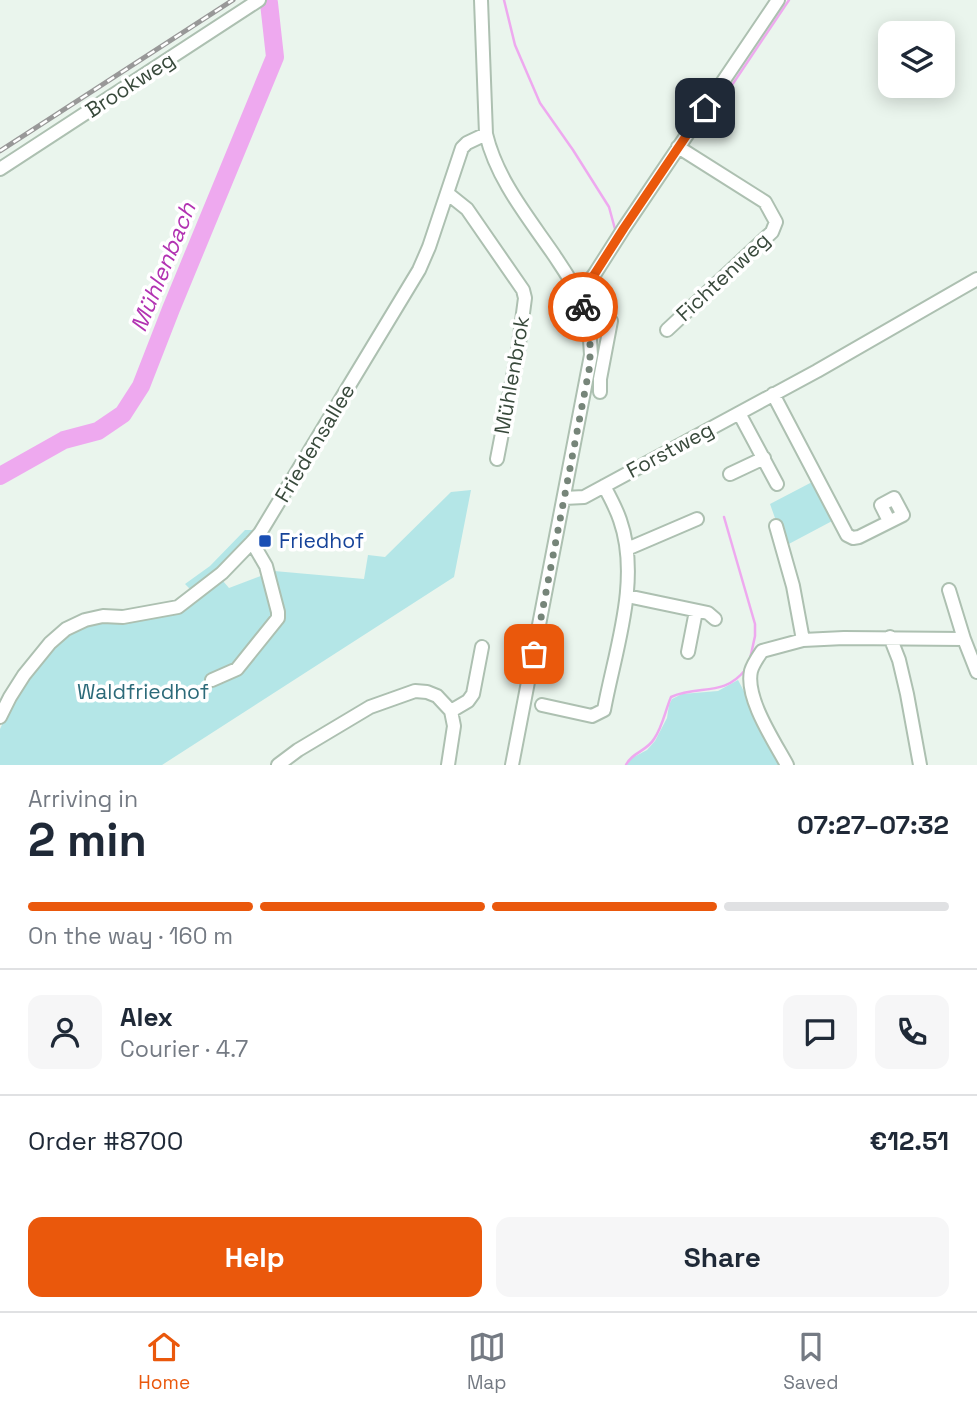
<!DOCTYPE html>
<meta charset="utf-8">
<style>
:root{--surface:#fff;--page:#f6f6f7;--text:#1f2937;--muted:#747a83;--line:#e0e1e3;--accent:#ea580c}
body{margin:0;font-family:"Space Grotesk",sans-serif;background:var(--page);color:var(--text);height:100vh;display:flex;flex-direction:column;font-size:26px;white-space:nowrap}
*{box-sizing:border-box;margin:0}
p{font-size:23px;color:var(--muted)}
.icon{flex:none;width:38px;height:38px;fill:none;stroke:currentColor;stroke-width:2;stroke-linecap:round;stroke-linejoin:round}
.map{position:relative;height:765px;overflow:hidden}
.sheet{display:flex;flex-direction:column;background:var(--surface);flex:1}
.sheet>*{flex:none}
.fabs{position:absolute;left:878px;top:21px;display:grid;gap:14px}
.fabs a{display:grid;place-items:center;width:77px;height:77px;border-radius:14px;background:var(--surface);box-shadow:0 4px 18px #0003;font-size:35px}
.pin{position:absolute;display:grid;place-items:center;width:60px;height:60px;color:#fff;margin:-30px;border-radius:14px;box-shadow:0 4px 10px #0006}
.courier{position:absolute;display:grid;place-items:center;width:70px;height:70px;margin:-35px;border:5px solid #ea580c;border-radius:50%;background:#fff;color:#222;box-shadow:0 2px 9px #0007}
.summary em{font-style:normal;font-weight:600}
.summary div{display:flex;flex-direction:column-reverse}
.summary{display:flex;align-items:center;justify-content:space-between;height:119px;padding:0 28px}
h1{font-size:46px;font-weight:600;line-height:52px}
.bar{display:grid;grid-template-columns:repeat(4,1fr);gap:10px 7px;align-content:center;height:84px;padding:0 28px}
.bar i{height:9px;border-radius:5px;background:var(--line)}
.bar .on{background:var(--accent)}
.bar p{grid-column:span 4}
.line{display:flex;align-items:center;gap:18px;padding:0 28px;border-top:2px solid var(--line)}
.line div{flex:1}
.round{display:grid;place-items:center;flex:none;width:74px;height:74px;border-radius:14px;background:var(--page)}
.action{display:flex;gap:14px;margin-top:auto;padding:14px 28px}
.action a{flex:1;height:80px;border-radius:14px;background:var(--accent);color:#fff;font-size:28px;font-weight:600;line-height:80px;text-align:center}
.action a+a{background:var(--page);color:var(--text)}
.tab-bar{display:flex;justify-content:space-around;align-items:center;height:98px;border-top:2px solid var(--line);background:var(--surface);font-size:19px;color:var(--muted)}
.tab-bar a{display:grid;justify-items:center;gap:4px}
.tab-bar .on{color:var(--accent)}
.map>svg:first-child{display:block}
.green{fill:#b4e6e7}
.lines{fill:none;stroke-linecap:round;stroke-linejoin:round}
.stream{stroke:#eea9ef;stroke-width:2.5}
.river{stroke:#eea9ef;stroke-width:18}
.minor-casing{stroke:#adc0b1;stroke-width:16}
.minor{stroke:#fff;stroke-width:12}
.rail-casing{stroke:#989898;stroke-width:5}
.rail{stroke:#fff;stroke-width:2.5;stroke-dasharray:8;stroke-linecap:butt}
.done{stroke:#768579;stroke-width:7;stroke-dasharray:0 12.6}
.route{stroke:#ea580c;stroke-width:9}
.transit-dot{fill:#1a4fb4;stroke:#fff;stroke-width:2.5}
.labels{text-anchor:middle;stroke-width:7;stroke-linejoin:round;paint-order:stroke}
.street-label{font-size:21px;fill:#38493b;stroke:#fff}
.transit-label{font-size:21px;fill:#164399;stroke:#fff;text-anchor:start}
.park-label{font-size:21px;fill:#2c6a79;stroke:#fff}
.water-label{font-size:23px;font-style:italic;fill:#b233b2;stroke:#fff}
</style>
<div class="map">
<svg width="977" height="765" viewBox="0 0 977 765">
<rect width="100%" height="100%" fill="#eaf5ed"/>
<!-- green -->
<path class="green" d="M814 481 834 520 785 546 770 504Z
M471 490 454 577 162 765H0V729L13 701 43 657 84 620 120 624 178 614 223 581 229 588 274 571 364 579 368 555 385 557 451 492Z
M245 530H255L215 572 190 589 185 584 210 566Z
M738 680 783 765H627L630 759 647 750 655 741 667 718 669 705 672 699 682 694 718 691Z"/>
<g class="lines">
<!-- stream -->
<path class="stream" d="M504 0 515 45 540 103 573 150 609 207 615 229
M716 109 789 0
M724 517 755 624V636L750 659
M626 765C631 753 647 751 654 739 663 726 665 711 671 697 700 684 723 698 746 669"/>
<!-- river -->
<path class="river" d="M0 476 64 440 98 431 123 414 141 386 171 309 275 57 269 3 267 0"/>
<!-- minor casing -->
<g class="minor-casing">
<path id="minor" d="M481 0 486 134C497 180 528 217 554 255 567 275 581 294 587 317 590 329 590 342 591 355L512 765
M0 169 259 0
M447 193 467 209 523 290 525 298 518 351 497 459
M578 294 594 275 624 228 778 0
M587 317H594L611 321 600 379V392
M667 330 772 232 776 222 765 202 678 147
M773 394 847 535 853 538 859 537 903 515 894 498 881 505 889 521
M739 413 777 484
M730 474 764 458
M564 498 584 497 817 371 977 279
M776 526 793 586 803 640
M627 549 697 519
M949 590 964 639
M627 596 708 613 715 619
M890 637 899 660 907 694 920 765
M688 652 696 611
M212 680 237 669 278 618V612L266 566 252 542
M542 705 592 716 604 710C615 650 641 580 620 520 616 508 610 497 604 486
M451 711 468 701 473 694 482 647
M0 717 10 697 24 675 50 643 66 629 85 620 103 616 123 617 178 607 222 573 252 542 260 533 419 270 429 247 462 148 467 143 486 134
M278 765 298 750 370 707 415 691 427 692 437 696 451 711 454 726 448 765
M787 765C774 741 745 698 751 671 753 664 758 657 762 651L803 640 844 638 964 639 977 672"/>
</g>
<!-- minor -->
<use href="#minor" class="minor"/>
<!-- rail casing -->
<g class="rail-casing">
<path id="rail" d="M0 151 233 0"/>
</g>
<!-- rail -->
<use href="#rail" class="rail"/>
</g>
<g class="lines">
<!-- done -->
<path class="done" d="M534 654 590 365V331L583 307"/>
<!-- route -->
<path class="route" d="M583 307 578 294 594 275 624 228 705 108"/>
</g>
<!-- markers -->
<rect class="transit-dot" x="258" y="534" width="14" height="14" rx="3.5"/>
<g class="labels">
<!-- street labels -->
<g class="street-label">
<text transform="translate(130 85) rotate(-33)" y="7">Brookweg</text>
<text transform="translate(723 277) rotate(-43)" y="7">Fichtenweg</text>
<text transform="translate(512 375) rotate(-80)" y="7">Mühlenbrok</text>
<text transform="translate(315 443) rotate(-59)" y="7">Friedensallee</text>
<text transform="translate(670 450) rotate(-28)" y="7">Forstweg</text>
</g>
<!-- transit labels -->
<g class="transit-label">
<text x="279" y="548">Friedhof</text>
</g>
<!-- park labels -->
<g class="park-label">
<text x="143" y="699">Waldfriedhof</text>
</g>
<!-- water labels -->
<g class="water-label">
<text transform="translate(163 267) rotate(-68)" y="8">Mühlenbach</text>
</g>
</g>
</svg>
<div class="fabs">
<a><svg class="icon" aria-label="layers" viewBox="0 0 24 24"><path d="M12 4l9 5-9 5-9-5zM3 14l9 5 9-5"/></svg></a>
</div>
<div class="pin" style="left:534px;top:654px;background:#ea580c"><svg class="icon" aria-label="bag" viewBox="0 0 24 24"><path d="M5 8h14l-1 12H6zM9 8a3 3 0 0 1 6 0"/></svg></div>
<div class="pin" style="left:705px;top:108px;background:#1f2937"><svg class="icon" aria-label="home" viewBox="0 0 24 24"><path d="M3 11l9-7 9 7M6 9v11h12V9"/></svg></div>
<div class="courier" style="left:583px;top:307px"><svg class="icon" aria-label="bike" viewBox="0 0 24 24"><circle cx="6" cy="16" r="4"/><circle cx="18" cy="16" r="4"/><path d="M6 16l4-8h5l3 8M10 8l3 8H6M13 5h3"/></svg></div>
</div>
<section class="sheet">
<div class="summary"><div><h1>2 min</h1><p>Arriving in</p></div><em>07:27–07:32</em></div>
<div class="bar"><i class="on"></i><i class="on"></i><i class="on"></i><i></i><p>On the way · 160 m</p></div>
<div class="line" style="height:126px"><a class="round"><svg class="icon" aria-label="person" viewBox="0 0 24 24"><circle cx="12" cy="8" r="4"/><path d="M4 21q1-7 8-7t8 7"/></svg></a><div><b>Alex</b><p>Courier · 4.7</p></div><a class="round"><svg class="icon" aria-label="chat" viewBox="0 0 24 24"><path d="M4 5h16v11H9l-5 4z"/></svg></a><a class="round"><svg class="icon" aria-label="phone" viewBox="0 0 24 24"><path d="M5 4h4l2 5-3 2q2 4 5 5l2-3 5 2v4C11 20 4 13 5 4z"/></svg></a></div>
<div class="line" style="height:91px"><div>Order #8700</div><b>€12.51</b></div>
<div class="action"><a>Help</a><a>Share</a></div>
</section>
<nav class="tab-bar">
<a class="on"><svg class="icon" aria-label="home" viewBox="0 0 24 24"><path d="M3 11l9-7 9 7M6 9v11h12V9"/></svg>Home</a>
<a><svg class="icon" aria-label="map" viewBox="0 0 24 24"><path d="M3 6l6-2 6 2 6-2v14l-6 2-6-2-6 2zM9 4v14M15 6v14"/></svg>Map</a>
<a><svg class="icon" aria-label="saved" viewBox="0 0 24 24"><path d="M7 4h10v16l-5-4-5 4z"/></svg>Saved</a>
</nav>
